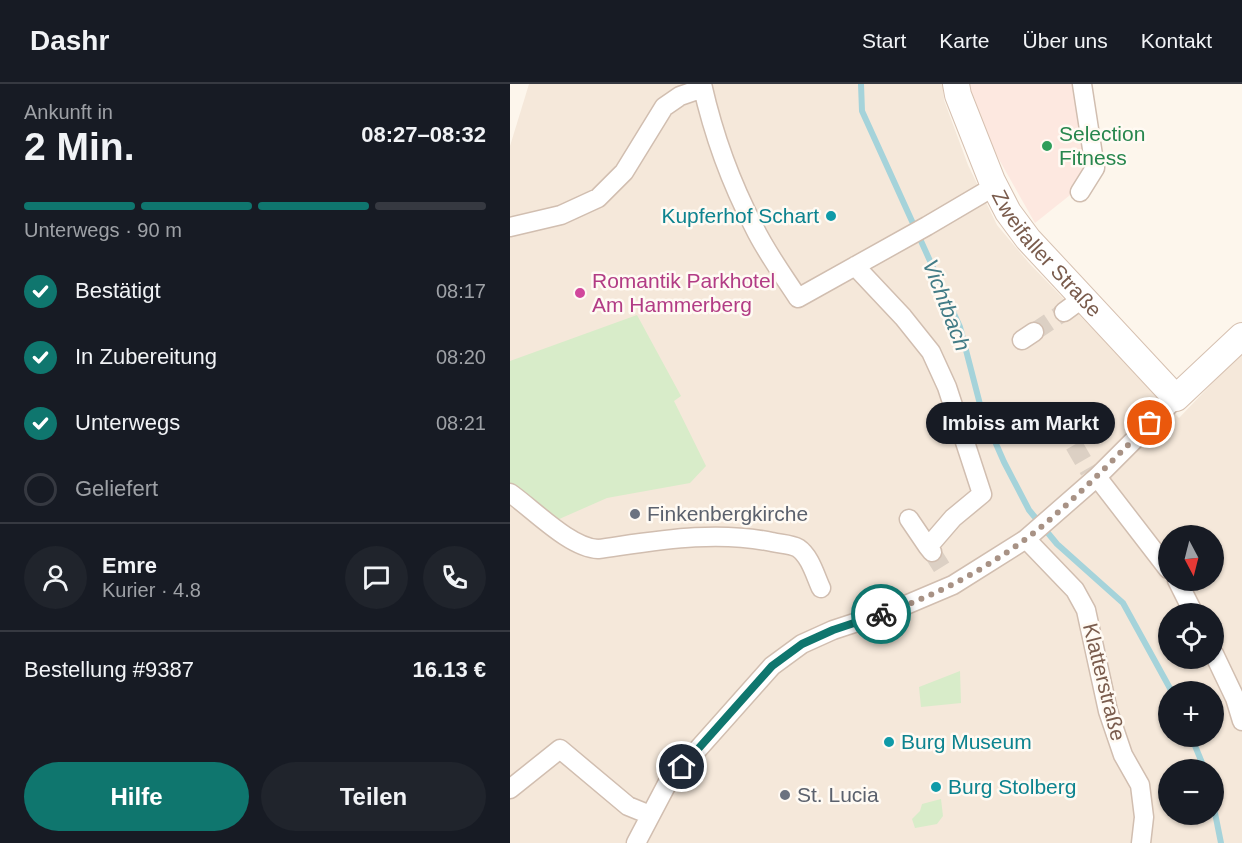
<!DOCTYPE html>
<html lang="de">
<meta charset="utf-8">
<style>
:root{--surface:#171b24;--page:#20242c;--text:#f1f3f6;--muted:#9ea1a6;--line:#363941;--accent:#0f766e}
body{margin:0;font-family:Helvetica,sans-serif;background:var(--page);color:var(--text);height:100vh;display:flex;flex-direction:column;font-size:22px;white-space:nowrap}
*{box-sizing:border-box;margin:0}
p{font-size:20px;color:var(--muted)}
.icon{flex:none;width:33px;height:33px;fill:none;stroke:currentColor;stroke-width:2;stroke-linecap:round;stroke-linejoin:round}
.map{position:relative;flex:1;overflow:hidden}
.sheet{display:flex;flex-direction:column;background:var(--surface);width:510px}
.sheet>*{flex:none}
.needle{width:39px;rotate:173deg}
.tools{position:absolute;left:648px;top:441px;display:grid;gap:12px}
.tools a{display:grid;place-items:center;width:66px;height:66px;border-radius:50%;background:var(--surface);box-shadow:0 2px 4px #0004;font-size:30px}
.pin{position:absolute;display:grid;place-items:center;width:51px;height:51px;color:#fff;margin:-26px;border:3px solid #fff;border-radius:50%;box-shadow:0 2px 6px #0007}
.courier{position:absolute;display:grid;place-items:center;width:60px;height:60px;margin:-30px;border:4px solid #0f766e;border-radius:50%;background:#fff;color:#222;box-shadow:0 2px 8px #0007}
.bubble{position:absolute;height:42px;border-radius:21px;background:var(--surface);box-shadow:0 2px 4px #0004;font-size:20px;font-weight:800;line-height:42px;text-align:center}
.headline em{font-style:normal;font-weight:800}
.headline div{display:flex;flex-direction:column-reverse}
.headline{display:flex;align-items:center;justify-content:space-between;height:102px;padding:0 24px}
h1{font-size:39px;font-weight:800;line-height:45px}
.bar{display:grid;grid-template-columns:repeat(4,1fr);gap:9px 6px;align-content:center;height:72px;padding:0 24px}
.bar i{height:8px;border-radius:4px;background:var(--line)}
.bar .selected{background:var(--accent)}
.bar p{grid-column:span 4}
.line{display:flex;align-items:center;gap:15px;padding:0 24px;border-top:2px solid var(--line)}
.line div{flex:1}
.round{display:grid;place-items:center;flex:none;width:63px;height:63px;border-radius:32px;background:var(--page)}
ol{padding:0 24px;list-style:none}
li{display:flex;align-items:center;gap:18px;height:66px}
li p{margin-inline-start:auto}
li .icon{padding:6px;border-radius:50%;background:var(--accent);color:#fff;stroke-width:4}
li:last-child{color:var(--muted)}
li i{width:33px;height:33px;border:3px solid var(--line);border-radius:50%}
.action{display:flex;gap:12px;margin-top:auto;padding:12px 24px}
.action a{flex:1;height:69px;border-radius:36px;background:var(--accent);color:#fff;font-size:24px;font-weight:800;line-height:69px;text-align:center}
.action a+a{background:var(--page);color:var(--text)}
header{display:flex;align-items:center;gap:36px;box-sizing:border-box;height:84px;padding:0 30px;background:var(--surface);border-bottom:2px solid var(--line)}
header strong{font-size:28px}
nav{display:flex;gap:33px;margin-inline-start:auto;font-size:21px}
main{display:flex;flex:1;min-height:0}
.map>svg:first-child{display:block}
.residential{fill:#f5e8da;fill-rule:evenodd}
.commercial{fill:#fde8e0}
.green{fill:#d8ecc9}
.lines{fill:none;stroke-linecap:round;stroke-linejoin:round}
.stream{stroke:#a5d3da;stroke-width:6}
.street-tunnel{stroke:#dcd0c4;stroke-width:18;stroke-dasharray:18 9;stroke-linecap:butt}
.street-casing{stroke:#d1beb0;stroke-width:21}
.secondary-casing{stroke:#d6c0b0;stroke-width:28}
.street{stroke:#fff;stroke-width:18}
.secondary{stroke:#fff;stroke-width:26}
.done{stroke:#a89285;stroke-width:6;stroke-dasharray:0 10.8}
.route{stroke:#0f766e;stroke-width:8}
.leisure-dot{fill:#2e9e5b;stroke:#fffaf3;stroke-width:2}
.culture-dot{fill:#0f9aa8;stroke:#fffaf3;stroke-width:2}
.hotel-dot{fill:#d1479c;stroke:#fffaf3;stroke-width:2}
.worship-dot{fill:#6b7280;stroke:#fffaf3;stroke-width:2}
.labels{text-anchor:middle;stroke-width:5;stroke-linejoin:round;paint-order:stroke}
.leisure-label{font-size:21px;fill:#27864d;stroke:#fffaf3;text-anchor:start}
.culture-label{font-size:21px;fill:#0d838f;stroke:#fffaf3;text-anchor:start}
.street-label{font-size:21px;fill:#7a5c4d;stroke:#fffaf3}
.hotel-label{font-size:21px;fill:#b23c85;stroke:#fffaf3;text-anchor:start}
.worship-label{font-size:21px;fill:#5b616d;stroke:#fffaf3;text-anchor:start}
.water-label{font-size:22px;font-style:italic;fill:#437c86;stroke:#fffaf3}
</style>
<header>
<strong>Dashr</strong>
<nav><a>Start</a><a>Karte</a><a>Über uns</a><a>Kontakt</a></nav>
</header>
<main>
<section class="sheet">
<div class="headline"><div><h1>2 Min.</h1><p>Ankunft in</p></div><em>08:27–08:32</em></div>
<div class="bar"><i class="selected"></i><i class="selected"></i><i class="selected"></i><i></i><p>Unterwegs · 90 m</p></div>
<ol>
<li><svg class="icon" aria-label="check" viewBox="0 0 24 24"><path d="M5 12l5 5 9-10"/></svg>Bestätigt<p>08:17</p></li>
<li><svg class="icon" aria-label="check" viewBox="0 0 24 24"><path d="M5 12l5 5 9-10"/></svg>In Zubereitung<p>08:20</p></li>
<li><svg class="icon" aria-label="check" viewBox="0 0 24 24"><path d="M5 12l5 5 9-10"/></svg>Unterwegs<p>08:21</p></li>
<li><i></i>Geliefert</li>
</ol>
<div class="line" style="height:108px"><a class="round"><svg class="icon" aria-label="person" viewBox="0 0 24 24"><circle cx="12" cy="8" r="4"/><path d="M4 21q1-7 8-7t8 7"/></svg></a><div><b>Emre</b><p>Kurier · 4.8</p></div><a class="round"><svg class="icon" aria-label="chat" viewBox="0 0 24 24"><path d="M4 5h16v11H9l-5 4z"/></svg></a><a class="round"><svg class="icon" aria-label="phone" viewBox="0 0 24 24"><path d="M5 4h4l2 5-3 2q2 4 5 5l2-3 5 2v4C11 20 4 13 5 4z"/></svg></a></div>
<div class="line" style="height:78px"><div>Bestellung #9387</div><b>16.13 €</b></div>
<div class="action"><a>Hilfe</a><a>Teilen</a></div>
</section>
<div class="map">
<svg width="732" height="759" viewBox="0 0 732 759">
<rect width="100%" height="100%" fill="#fdf6ec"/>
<!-- residential -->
<path class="residential" d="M19 0H433L434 16 458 81 487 141 519 179 669 334 732 268V759H0V62ZM658 452H704V496H658ZM658 530H704V574H658ZM658 608H704V652H658ZM658 686H704V730H658Z"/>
<!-- commercial -->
<path class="commercial" d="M458 0H575L589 88 525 139 473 47Z"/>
<!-- green -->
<path class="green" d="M127 231 171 312 164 317 196 382 180 399 97 414 47 436 0 401V277Z
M450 587 451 619 411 623 409 603Z
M431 715 433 732 427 740 405 744 402 735 410 727 412 720Z"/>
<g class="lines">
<!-- stream -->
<path class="stream" d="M351 0 352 27 450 243 472 328 494 378 519 426 547 460 613 519 662 608
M681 652 695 686
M704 724 711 759"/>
<!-- street-tunnel -->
<path class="street-tunnel" d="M524 248 554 228
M564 361 579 387
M422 468 434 487"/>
<!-- street casing -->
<g class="street-casing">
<path id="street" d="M192 0C203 49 221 99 244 143 256 168 273 191 288 214L417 142 485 102
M570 108 585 84 572 0
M0 143 51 131 88 114 114 88 154 23 170 12 193 4
M345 182 393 233 421 268 437 303 472 410 443 434 418 463 422 468
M554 228 573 214
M512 256 524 248
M587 393 658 485
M0 409C23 425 60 464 88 465 146 457 203 446 262 458 270 460 281 460 288 464 300 472 305 491 311 504
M399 435 418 463
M516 455 565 506 576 526 598 627 613 671 630 701 634 733 631 759
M667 496 684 530
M704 570 725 614 732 637
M0 705 50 665 118 722 140 731
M126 759 157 700 262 582 292 560 323 546 384 526 443 501 516 455 587 393 666 314"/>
</g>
<!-- secondary casing -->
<g class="secondary-casing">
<g id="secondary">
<path id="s1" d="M446 0 448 11 482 97 498 128 518 155 666 314 732 252"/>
</g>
</g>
<!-- street -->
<use href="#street" class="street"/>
<!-- secondary -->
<use href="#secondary" class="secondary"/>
</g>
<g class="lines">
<!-- done -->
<path class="done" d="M371 530C433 510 497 474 545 431 578 402 609 370 640 339"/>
<!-- route -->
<path class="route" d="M172 683 262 582 292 560 323 546 371 530"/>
</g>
<!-- markers -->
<circle class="leisure-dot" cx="537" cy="62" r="6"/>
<g class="culture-dot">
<circle cx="321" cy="132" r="6"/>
<circle cx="379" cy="658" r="6"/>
<circle cx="426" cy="703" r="6"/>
</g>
<circle class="hotel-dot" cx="70" cy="209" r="6"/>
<g class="worship-dot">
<circle cx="125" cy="430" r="6"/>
<circle cx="275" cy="711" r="6"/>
</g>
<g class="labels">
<!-- leisure labels -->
<g class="leisure-label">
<text x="549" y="57">Selection<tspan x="549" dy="24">Fitness</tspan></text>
</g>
<!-- culture labels -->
<g class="culture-label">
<text x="309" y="139" text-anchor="end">Kupferhof Schart</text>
<text x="391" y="665">Burg Museum</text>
<text x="438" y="710">Burg Stolberg</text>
</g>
<!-- street labels -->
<g class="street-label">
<text dy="7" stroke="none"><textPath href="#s1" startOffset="195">Zweifaller Straße</textPath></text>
<text transform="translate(594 598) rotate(76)" y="7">Klatterstraße</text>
</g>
<!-- hotel labels -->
<g class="hotel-label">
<text x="82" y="204">Romantik Parkhotel<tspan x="82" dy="24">Am Hammerberg</tspan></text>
</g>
<!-- worship labels -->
<g class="worship-label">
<text x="137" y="437">Finkenbergkirche</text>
<text x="287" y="718">St. Lucia</text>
</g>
<!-- water labels -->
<g class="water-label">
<text transform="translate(437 221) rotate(69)" y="8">Vichtbach</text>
</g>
</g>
</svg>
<div class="tools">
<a><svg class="needle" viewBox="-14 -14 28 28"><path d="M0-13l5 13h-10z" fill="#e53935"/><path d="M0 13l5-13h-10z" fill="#9ea1a6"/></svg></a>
<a><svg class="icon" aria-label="locate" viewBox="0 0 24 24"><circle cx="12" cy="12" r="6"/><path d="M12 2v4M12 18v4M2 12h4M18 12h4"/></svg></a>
<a>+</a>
<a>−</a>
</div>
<div class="pin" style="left:640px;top:339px;background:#ea580c"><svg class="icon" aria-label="bag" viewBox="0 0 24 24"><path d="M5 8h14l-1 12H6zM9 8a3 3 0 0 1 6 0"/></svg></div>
<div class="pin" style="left:172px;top:683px;background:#1f2937"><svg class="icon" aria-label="home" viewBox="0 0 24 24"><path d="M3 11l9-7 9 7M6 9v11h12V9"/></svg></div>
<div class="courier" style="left:371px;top:530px"><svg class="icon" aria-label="bike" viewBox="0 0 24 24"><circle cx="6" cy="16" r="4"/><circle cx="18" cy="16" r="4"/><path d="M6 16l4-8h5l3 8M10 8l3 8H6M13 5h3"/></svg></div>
<div class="bubble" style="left:416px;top:318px;width:189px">Imbiss am Markt</div>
</div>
</main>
